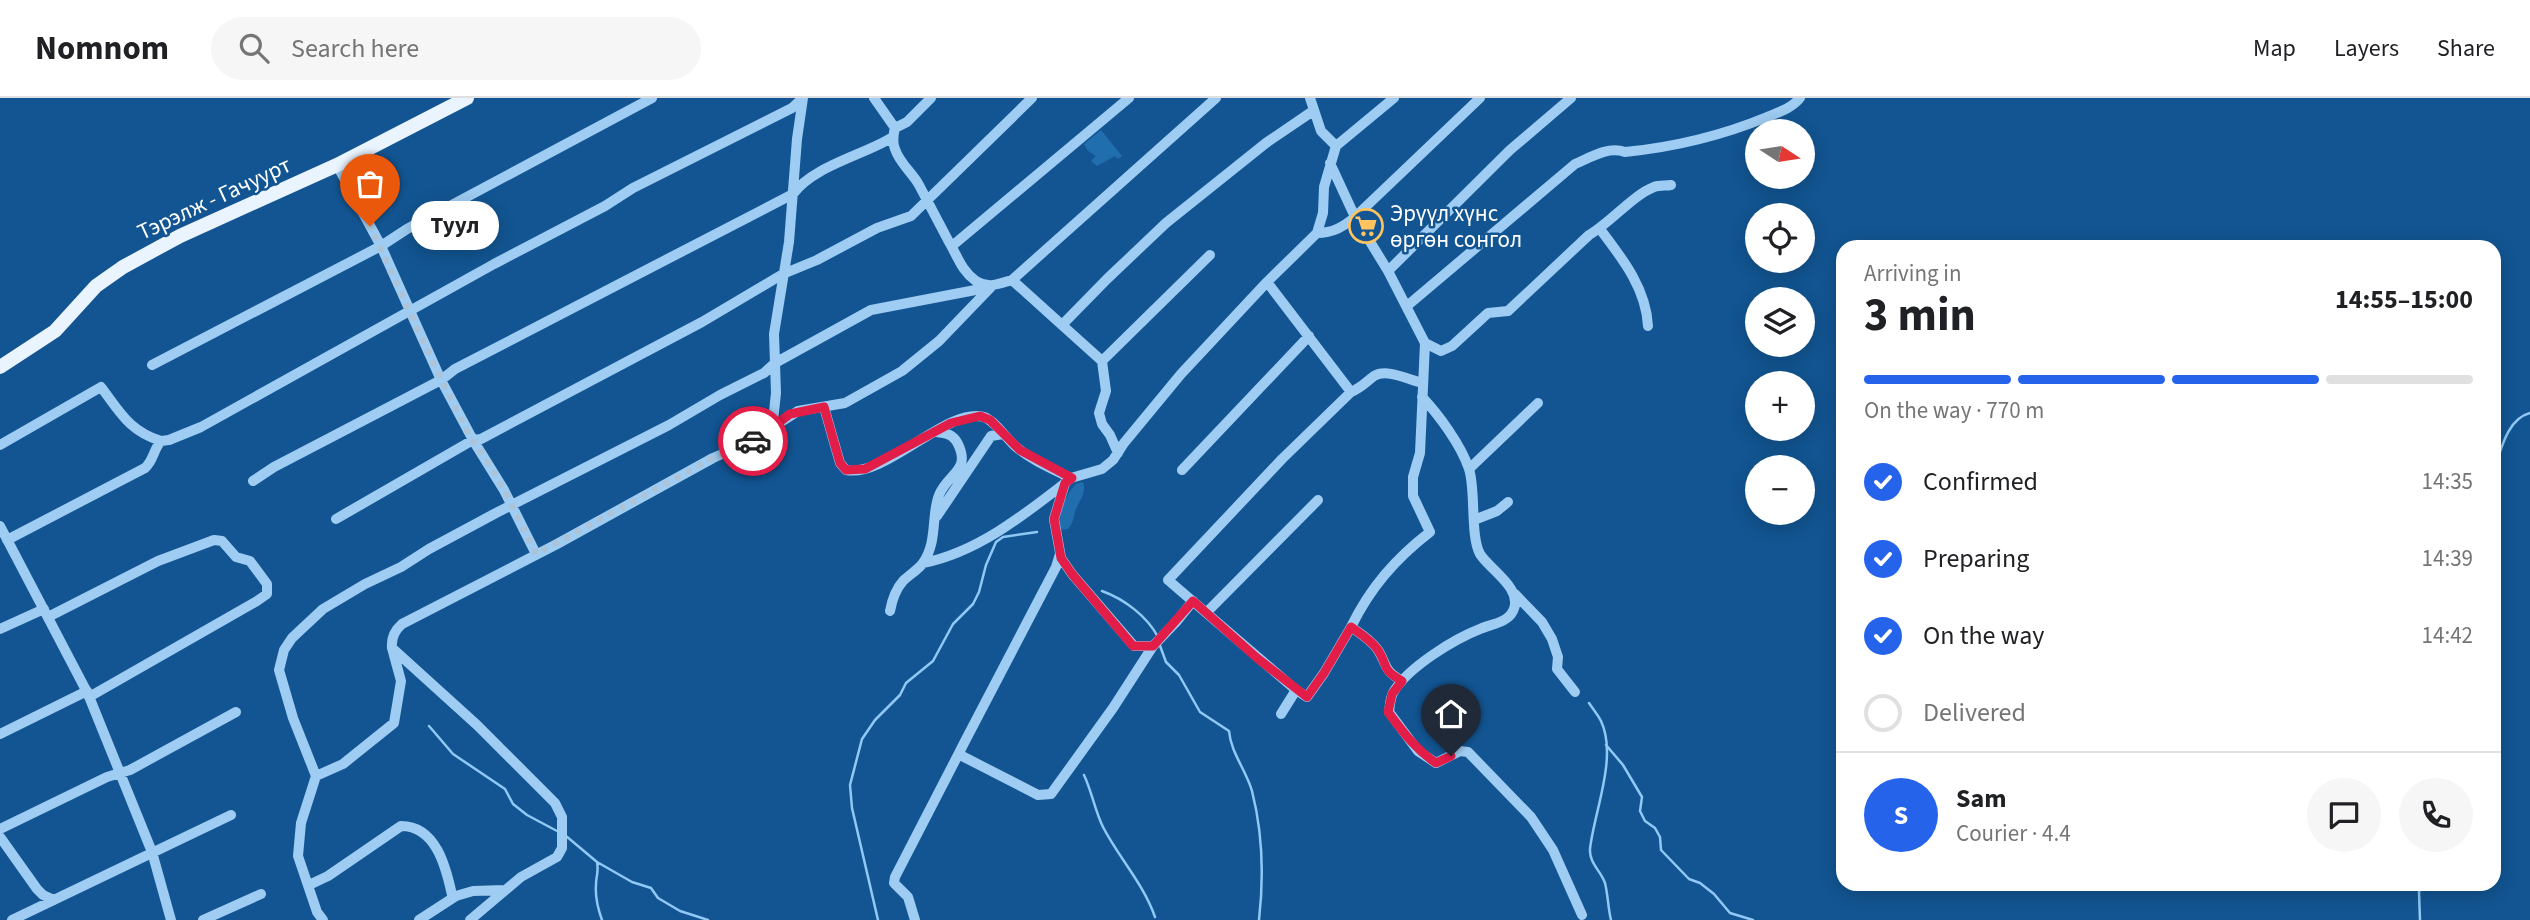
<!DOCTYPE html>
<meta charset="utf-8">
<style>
:root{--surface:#fff;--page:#f6f6f6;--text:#202124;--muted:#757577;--line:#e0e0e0;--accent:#2563eb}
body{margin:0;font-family:"Source Sans 3",sans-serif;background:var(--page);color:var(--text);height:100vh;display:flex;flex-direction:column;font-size:26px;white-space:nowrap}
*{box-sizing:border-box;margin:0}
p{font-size:23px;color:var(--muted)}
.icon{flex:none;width:38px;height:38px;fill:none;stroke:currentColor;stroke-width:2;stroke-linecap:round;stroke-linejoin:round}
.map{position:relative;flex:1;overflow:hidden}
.panel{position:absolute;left:1836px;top:142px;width:665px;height:651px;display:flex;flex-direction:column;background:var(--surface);border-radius:21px;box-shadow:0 4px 18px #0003}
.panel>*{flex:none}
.needle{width:46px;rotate:102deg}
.fabs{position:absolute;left:1745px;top:21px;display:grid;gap:14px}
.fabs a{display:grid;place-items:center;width:70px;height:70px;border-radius:50%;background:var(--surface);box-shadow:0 4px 18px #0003;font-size:35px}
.pin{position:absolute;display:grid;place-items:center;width:60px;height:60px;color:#fff;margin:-72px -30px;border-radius:50% 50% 50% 0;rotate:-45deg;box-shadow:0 0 7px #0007}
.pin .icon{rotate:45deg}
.courier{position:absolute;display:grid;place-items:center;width:70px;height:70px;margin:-35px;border:5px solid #e11d48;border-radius:50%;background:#fff;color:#222;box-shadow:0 2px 9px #0007}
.bubble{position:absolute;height:49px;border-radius:24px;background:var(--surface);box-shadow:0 4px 18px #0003;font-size:23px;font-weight:700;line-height:49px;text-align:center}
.summary em{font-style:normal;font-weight:700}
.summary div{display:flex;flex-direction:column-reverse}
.summary{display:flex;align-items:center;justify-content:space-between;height:119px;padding:0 28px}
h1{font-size:46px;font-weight:700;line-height:52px}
.bar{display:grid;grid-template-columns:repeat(4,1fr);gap:10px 7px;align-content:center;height:84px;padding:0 28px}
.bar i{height:9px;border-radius:5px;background:var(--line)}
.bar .current{background:var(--accent)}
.bar p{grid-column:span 4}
.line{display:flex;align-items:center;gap:18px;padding:0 28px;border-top:2px solid var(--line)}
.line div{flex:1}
.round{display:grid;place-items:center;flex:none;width:74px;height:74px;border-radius:37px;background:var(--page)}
ol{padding:0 28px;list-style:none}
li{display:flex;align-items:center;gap:21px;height:77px}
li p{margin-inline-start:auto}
li .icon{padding:7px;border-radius:50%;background:var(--accent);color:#fff;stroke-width:4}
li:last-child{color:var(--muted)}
li i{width:38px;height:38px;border:4px solid var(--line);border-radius:50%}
header{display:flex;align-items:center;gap:42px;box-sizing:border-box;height:98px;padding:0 35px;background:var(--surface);border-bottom:2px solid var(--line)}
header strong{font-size:33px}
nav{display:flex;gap:38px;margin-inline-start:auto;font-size:24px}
.search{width:490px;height:63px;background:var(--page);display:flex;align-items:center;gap:18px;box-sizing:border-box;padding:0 24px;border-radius:38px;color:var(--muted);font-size:26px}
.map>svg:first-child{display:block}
.green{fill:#216eaf}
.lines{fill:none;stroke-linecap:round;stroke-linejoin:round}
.stream{stroke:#90c8f6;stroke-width:2.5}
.minor{stroke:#9fccf2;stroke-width:10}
.major{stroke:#eaf4ff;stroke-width:14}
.done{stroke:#acc4d9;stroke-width:7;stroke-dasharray:0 12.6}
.route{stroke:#e11d48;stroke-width:9}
.labels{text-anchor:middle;stroke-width:5;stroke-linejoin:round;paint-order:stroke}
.street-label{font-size:23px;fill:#fff;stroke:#125592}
.poi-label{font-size:23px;fill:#fff;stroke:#125592;text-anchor:start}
</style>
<header>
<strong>Nomnom</strong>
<div class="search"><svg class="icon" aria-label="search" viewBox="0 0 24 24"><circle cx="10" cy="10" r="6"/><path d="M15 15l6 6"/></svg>Search here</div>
<nav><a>Map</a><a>Layers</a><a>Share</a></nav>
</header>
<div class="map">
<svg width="2530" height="822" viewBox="0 0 2530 822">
<rect width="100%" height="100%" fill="#125592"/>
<!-- green -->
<path class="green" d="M1101 32 1122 58 1118 61 1115 58 1097 68 1091 63 1096 58 1088 53 1084 46Z
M1083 384C1087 396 1079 402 1075 414 1073 421 1074 424 1068 431L1060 432C1059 416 1064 398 1076 386Z"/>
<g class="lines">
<!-- stream -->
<path class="stream" d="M2494 372C2501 352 2507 321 2530 315
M1102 493C1124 501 1147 518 1158 539
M1159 545 1166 564 1179 577 1200 614 1229 633C1231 655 1246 672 1252 693 1263 736 1264 778 1259 822
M1589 605C1593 611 1598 617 1601 623 1618 659 1594 714 1590 751 1589 765 1601 773 1605 785 1608 797 1608 810 1611 822
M429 628 453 656 505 691 513 706 527 717 557 733
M1606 647 1623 667 1642 699 1640 713 1645 723 1655 730 1660 739 1661 752 1689 781 1700 785 1714 796 1730 815 1753 822
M1084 677C1092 694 1095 713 1103 729 1119 760 1143 785 1155 819
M566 738 597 764 632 784 651 790 658 800 680 813 708 822
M597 764C599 774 596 777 596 787 595 799 598 811 602 822
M878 822 852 710 850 687 862 641 875 622 900 597 906 585 933 563 953 526 973 506 979 494 986 467 996 444 1003 439 1037 434
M2420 822 2419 794 2422 786"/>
<!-- minor -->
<path class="minor" d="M874 0 895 30C893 38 892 44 895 51 900 66 912 74 919 87 929 106 939 125 949 144 958 159 961 172 976 183 989 191 998 186 1012 182L1062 227
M1310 0 1321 33 1336 48
M895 30 907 24 931 0
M337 67 381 148 441 282 473 342 481 341 702 224 783 176 817 162 877 130 911 118 1032 0
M1600 131C1622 160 1646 190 1648 228
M1317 135C1333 135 1343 129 1355 119L1330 65
M952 148 1129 0
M1210 157 1102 263 1062 227 1107 181 1166 125 1266 45 1313 13
M1388 173 1355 119 1480 0
M1012 182 1216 0
M1267 184 1351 294 1282 361 1168 482 1296 592
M1407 208 1575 66C1591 59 1608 48 1625 54 1675 49 1721 38 1767 19 1779 14 1792 10 1800 0
M1425 245 1441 253 1452 248 1488 215 1508 213 1589 137C1610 125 1633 97 1654 89 1659 87 1666 88 1671 87
M1102 263 1106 293 1099 315 1102 326 1110 337 1118 355
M152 267 381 148 407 131 652 0
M1351 294C1361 290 1366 284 1374 278 1387 270 1409 282 1423 285
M1422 299C1439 317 1461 347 1469 371 1476 392 1470 438 1480 456 1490 472 1524 491 1513 513 1507 525 1491 526 1480 531 1454 541 1409 569 1394 593 1390 599 1390 607 1389 614L1418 653 1436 665 1460 653 1468 654 1531 719 1553 752 1582 817
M824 309 840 365 846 372C886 380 948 308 984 319 995 323 1006 340 1015 348 1031 362 1053 371 1071 380
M770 331 798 313 845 305 902 273 939 243 991 189
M0 347 101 289C120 314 129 333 161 343
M1469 371 1538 305
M1182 372 1309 238
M253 383 274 369 441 282 455 271 793 96C813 68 864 57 893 39
M937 418 991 338 1003 336
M336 421 473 342 504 392 536 456
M1474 422 1497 413 1508 404
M0 428 88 596 152 754 171 822
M7 442 145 370C154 362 153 352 161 343L169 342 201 329 494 166 605 108 633 90 792 10 803 0
M1060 456 1056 469 963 647 959 655 962 658 1038 697 1051 696 1113 610 1153 548
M923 465C976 455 1024 417 1065 385
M1515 496 1542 524 1552 541 1558 559 1557 571 1575 594
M1193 503 1176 524 1153 548H1134L1072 476 1061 460 1054 421 1065 385 1071 380 1102 371 1113 362 1124 345 1181 276 1267 184 1317 135 1323 115 1324 89 1336 48 1394 0
M890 513C892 502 896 491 903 483 909 477 918 472 923 465 938 443 931 417 939 397 948 375 971 373 958 346 953 336 946 335 936 334
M1207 514 1318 402
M48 519 158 463 214 442 222 443 236 459 250 463 267 486V496L257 503 89 599
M1351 529C1370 490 1395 461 1430 434L1413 398V379L1420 355 1425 245 1388 173 1510 52 1571 0
M0 531 44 511
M1281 616 1296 592 1307 599 1324 575 1351 529C1361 536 1371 542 1378 552 1388 568 1382 571 1402 583
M0 636 87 593
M316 678 343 666 394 625 401 583 392 550
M0 731 107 679 130 672 236 614
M0 739 37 791 43 797 54 802
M309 787 328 778 401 728C436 728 446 769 452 797L456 798 473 793 504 792
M12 822 231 717
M203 822 261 796
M323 822 317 814 298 758 301 725 316 678 293 620 279 572 284 552 292 540 323 511 365 486 401 469 429 451 496 415 669 327 720 297 764 275 775 265 871 212 991 189
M419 822 456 798
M470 822 521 779 557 759 562 750V719L555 705 477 627 392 550C391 540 394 533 402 526L557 446 713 360 763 338 770 331 773 323 776 295 774 236 789 144 797 41 803 0
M915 822 908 799 894 785 895 779 959 655"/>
<!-- major -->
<path class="major" d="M0 269 55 233 96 188 123 169 180 138 337 67 467 0"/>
</g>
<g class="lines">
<!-- done -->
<path class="done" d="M370 128 441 282 469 337 488 364 504 392 536 456 713 360 753 343"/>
<!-- route -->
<path class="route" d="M753 343 790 316 824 309 840 365 846 372 865 371 951 325 980 318 990 322 1020 352 1072 380 1065 385 1054 421 1061 460 1072 476 1133 548H1153L1193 503 1257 560 1307 599 1324 575 1351 529C1361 536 1371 542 1378 552 1389 569 1380 570 1402 583L1392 596 1388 614C1403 634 1415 651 1436 665L1451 658"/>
</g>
<!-- icons -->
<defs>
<g id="supermarket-ring" transform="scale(1.75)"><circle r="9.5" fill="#125592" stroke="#ffc360" stroke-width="1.5"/><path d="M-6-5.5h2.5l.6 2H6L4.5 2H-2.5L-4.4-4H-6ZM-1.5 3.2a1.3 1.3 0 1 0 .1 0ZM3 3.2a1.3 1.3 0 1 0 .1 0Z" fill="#ffc360"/></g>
</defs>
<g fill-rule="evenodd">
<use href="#supermarket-ring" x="1366" y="128"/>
</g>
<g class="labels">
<!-- street labels -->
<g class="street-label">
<text transform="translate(214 100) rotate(-25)" y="8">Тэрэлж - Гачуурт</text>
</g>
<!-- poi labels -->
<g class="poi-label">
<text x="1390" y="123">Эрүүл хүнс<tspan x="1390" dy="26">өргөн сонгол</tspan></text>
</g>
</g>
</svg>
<div class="fabs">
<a><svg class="needle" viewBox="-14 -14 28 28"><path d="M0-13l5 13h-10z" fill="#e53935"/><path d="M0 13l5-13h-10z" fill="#757577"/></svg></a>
<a><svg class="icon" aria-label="locate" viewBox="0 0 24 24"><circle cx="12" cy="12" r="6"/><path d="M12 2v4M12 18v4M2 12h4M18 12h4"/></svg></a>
<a><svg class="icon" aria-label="layers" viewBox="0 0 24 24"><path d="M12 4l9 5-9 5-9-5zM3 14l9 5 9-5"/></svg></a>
<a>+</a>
<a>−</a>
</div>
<div class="pin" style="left:370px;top:128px;background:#ea580c"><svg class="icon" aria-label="bag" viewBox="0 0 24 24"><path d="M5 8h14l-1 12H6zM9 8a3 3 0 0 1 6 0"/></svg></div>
<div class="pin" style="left:1451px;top:658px;background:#1f2937"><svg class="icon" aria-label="home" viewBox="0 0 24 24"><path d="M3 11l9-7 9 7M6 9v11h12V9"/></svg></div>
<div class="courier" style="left:753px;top:343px"><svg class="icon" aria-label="car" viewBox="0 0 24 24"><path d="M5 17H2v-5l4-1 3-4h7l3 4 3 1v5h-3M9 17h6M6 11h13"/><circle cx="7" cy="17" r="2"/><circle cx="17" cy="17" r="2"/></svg></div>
<div class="bubble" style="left:411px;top:103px;width:88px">Туул</div>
<section class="panel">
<div class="summary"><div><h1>3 min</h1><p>Arriving in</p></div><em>14:55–15:00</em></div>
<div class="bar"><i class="current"></i><i class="current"></i><i class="current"></i><i></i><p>On the way · 770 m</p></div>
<ol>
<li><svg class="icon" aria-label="check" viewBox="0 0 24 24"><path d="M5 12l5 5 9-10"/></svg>Confirmed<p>14:35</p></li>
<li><svg class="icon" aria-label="check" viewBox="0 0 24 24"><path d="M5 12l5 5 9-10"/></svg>Preparing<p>14:39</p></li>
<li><svg class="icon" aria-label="check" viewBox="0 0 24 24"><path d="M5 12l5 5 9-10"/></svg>On the way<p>14:42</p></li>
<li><i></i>Delivered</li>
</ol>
<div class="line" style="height:126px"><b class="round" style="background:var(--accent);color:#fff">S</b><div><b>Sam</b><p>Courier · 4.4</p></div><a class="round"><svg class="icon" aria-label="chat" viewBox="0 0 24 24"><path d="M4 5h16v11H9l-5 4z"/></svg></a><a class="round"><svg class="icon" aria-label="phone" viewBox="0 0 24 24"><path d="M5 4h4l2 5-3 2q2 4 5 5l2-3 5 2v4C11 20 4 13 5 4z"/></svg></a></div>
</section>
</div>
